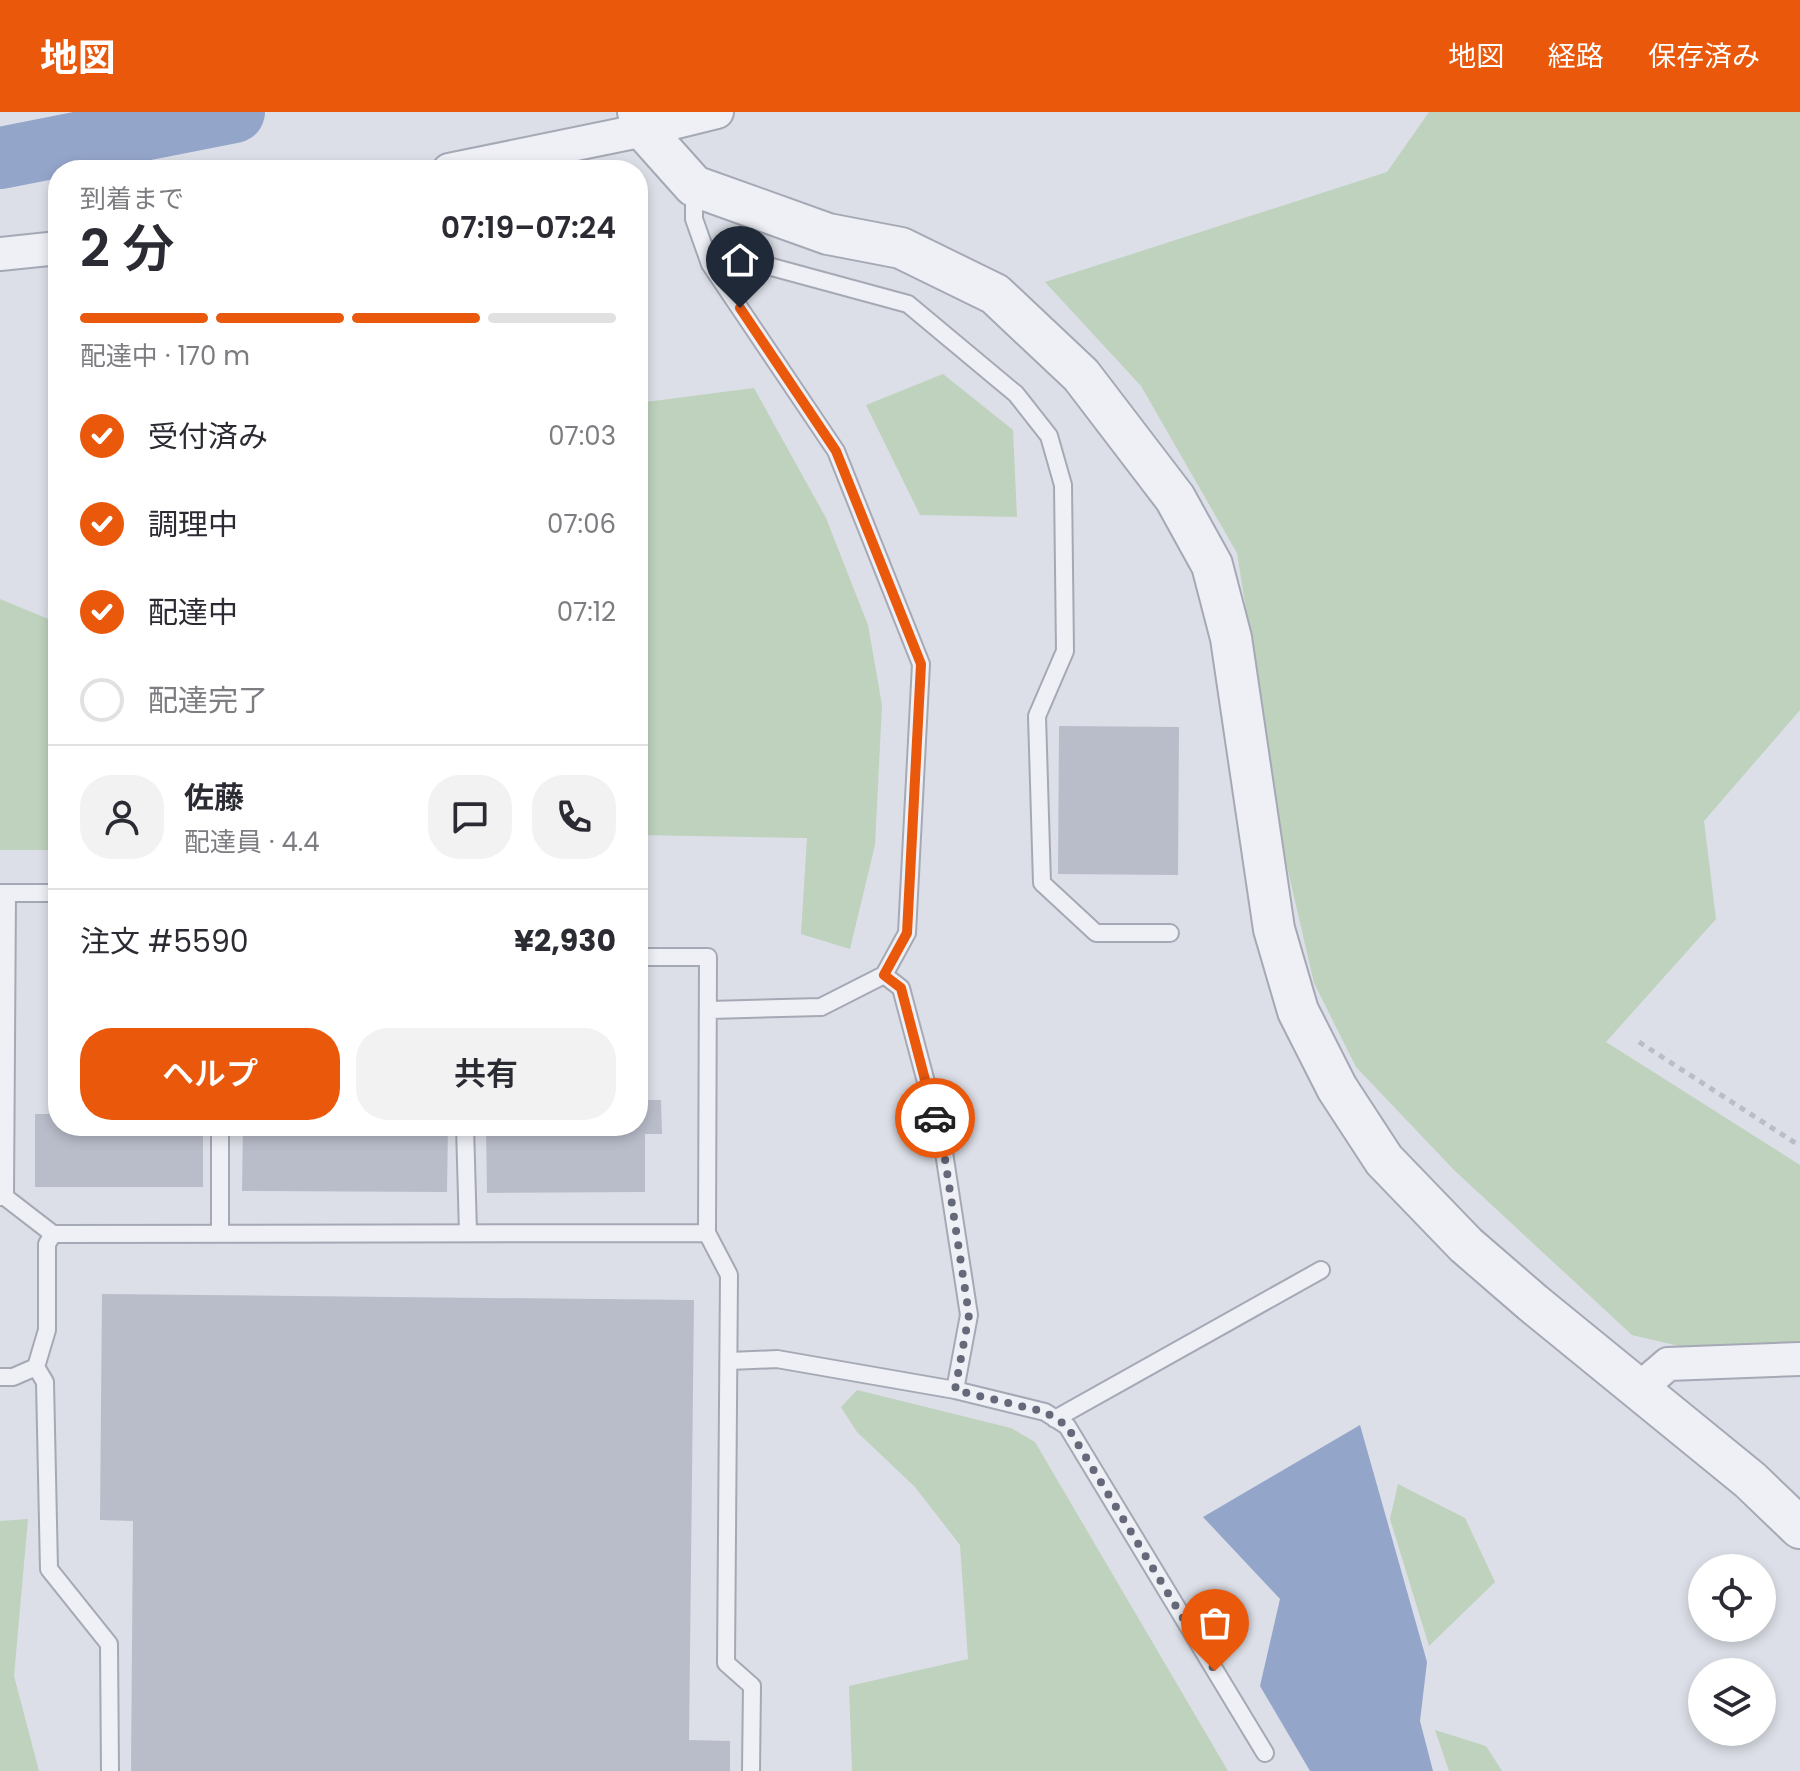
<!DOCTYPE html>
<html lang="ja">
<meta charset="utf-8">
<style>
:root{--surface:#fff;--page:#f2f2f3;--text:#2b2b33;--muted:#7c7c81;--line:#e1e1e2;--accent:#ea580c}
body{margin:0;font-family:Poppins,"Noto Sans JP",sans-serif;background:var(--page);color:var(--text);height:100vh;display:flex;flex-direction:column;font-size:30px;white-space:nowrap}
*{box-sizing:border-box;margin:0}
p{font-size:26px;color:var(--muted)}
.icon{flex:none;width:44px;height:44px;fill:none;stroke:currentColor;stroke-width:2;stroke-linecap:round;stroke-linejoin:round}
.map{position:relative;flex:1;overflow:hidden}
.panel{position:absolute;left:48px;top:48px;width:600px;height:976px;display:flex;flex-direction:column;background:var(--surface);border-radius:32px;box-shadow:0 4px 12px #0003}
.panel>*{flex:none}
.fabs{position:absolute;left:1688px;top:1442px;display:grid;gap:16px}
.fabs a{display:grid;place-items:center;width:88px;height:88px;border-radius:50%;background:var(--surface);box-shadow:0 4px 12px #0003;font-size:40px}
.pin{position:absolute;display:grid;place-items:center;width:68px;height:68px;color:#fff;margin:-82px -34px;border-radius:50% 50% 50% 0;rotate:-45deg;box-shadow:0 0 8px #0007}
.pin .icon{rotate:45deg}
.courier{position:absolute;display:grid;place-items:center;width:80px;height:80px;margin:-40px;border:6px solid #ea580c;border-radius:50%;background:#fff;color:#222;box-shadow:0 2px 10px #0007}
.headline em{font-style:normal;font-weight:600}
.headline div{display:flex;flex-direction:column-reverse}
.headline{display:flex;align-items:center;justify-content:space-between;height:136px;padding:0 32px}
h1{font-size:52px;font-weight:600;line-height:60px}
.bar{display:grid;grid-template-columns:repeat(4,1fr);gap:12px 8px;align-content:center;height:96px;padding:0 32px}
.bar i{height:10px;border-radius:6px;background:var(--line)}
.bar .current{background:var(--accent)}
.bar p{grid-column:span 4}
.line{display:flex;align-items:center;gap:20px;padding:0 32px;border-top:2px solid var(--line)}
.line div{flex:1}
.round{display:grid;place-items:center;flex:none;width:84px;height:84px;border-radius:32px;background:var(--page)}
ol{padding:0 32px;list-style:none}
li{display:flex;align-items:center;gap:24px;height:88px}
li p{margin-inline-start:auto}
li .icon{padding:8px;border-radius:50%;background:var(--accent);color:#fff;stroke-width:4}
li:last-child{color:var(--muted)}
li i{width:44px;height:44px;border:4px solid var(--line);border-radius:50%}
.cta{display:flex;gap:16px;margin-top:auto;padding:16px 32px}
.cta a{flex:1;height:92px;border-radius:32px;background:var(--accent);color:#fff;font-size:32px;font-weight:600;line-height:92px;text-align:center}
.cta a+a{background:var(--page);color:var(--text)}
header{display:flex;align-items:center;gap:48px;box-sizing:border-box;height:112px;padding:0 40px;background:var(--accent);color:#fff}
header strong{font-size:38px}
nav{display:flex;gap:44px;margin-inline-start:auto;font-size:28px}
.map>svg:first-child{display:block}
.green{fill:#bed2bd}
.water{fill:#94a5ca}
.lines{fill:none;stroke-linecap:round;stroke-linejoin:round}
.river{stroke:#94a5ca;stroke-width:62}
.building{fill:#b9bdca}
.service-casing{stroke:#a5a9b5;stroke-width:20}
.minor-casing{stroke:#a5a9b5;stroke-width:36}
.tertiary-casing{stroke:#a5a9b5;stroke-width:44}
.path{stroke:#babdc6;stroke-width:5;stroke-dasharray:6 6;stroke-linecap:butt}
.service{stroke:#eff0f6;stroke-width:16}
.minor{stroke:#eff0f6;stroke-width:32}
.tertiary{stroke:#eff0f6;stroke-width:40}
.done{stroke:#65697a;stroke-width:8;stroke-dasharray:0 14.4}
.route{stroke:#ea580c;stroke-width:10}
</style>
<header>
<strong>地図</strong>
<nav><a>地図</a><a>経路</a><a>保存済み</a></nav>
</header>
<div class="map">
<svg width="1800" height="1659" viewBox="0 0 1800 1659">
<rect width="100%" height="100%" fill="#dcdfe7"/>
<!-- green -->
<path class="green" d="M1429 0H1800V598L1704 709 1716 807 1606 930 1800 1053V1241L1722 1244 1632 1223 1454 1058 1356 955 1314 871 1285 746 1237 441 1141 274 1045 170 1387 60Z
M943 262 1013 318 1017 405 920 403 866 293Z
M754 276 826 406 868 513 882 593 875 733 850 837 801 822 807 726 638 723V291Z
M0 487 58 511V738H0Z
M857 1278 1011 1316 1035 1330 1228 1659H852L849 1574 968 1547 960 1433 915 1375 857 1320 841 1295Z
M1398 1372 1465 1406 1495 1470 1429 1534 1390 1407Z
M28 1407 14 1564 39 1659H0V1409Z
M1435 1618 1486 1634 1502 1659H1449Z"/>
<!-- water -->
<path class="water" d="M1360 1313 1427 1550 1420 1609 1433 1659H1310L1260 1574 1280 1487 1203 1405Z"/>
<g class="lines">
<!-- river -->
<path class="river" d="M0 46 234 0"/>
</g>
<!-- building -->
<path class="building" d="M1059 614 1179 615 1178 763 1058 762Z
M638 988H661L662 1022H645V1080L487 1081 486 1014H638Z
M35 1002H58V1014H203V1075H35Z
M243 1014H448L447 1080 242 1079Z
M102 1182 694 1188 689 1628 730 1629V1659H131L133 1409 100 1408Z"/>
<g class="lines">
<!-- service casing -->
<g class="service-casing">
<path id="service" d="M694 75V107L710 152 836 339 921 552 907 821 884 863 821 895 710 898
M724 172 768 154 908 192 1016 282 1049 324 1063 373 1065 539 1037 604 1042 771 1096 821H1170
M0 781H58
M884 863 901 876 943 1034 969 1203 955 1278
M220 1014V1121
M465 1014 468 1121
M0 1085H5L53 1122
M5 1085 7 781
M707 1121 729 1163 726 1551 752 1574 751 1659
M730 1249 777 1247 955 1278 1045 1300 1067 1314 1265 1641
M36 1255 45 1270 49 1457 109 1532 110 1659
M0 1265H13L36 1255 47 1218V1132L53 1122 707 1121 708 845H638
M1055 1307 1321 1158"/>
</g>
<!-- minor casing -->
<g class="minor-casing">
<path id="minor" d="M449 58 644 18 717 0
M0 142 58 136
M1639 1277 1668 1252 1800 1247"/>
</g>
<!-- tertiary casing -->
<g class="tertiary-casing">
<path id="tertiary" d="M638 0 644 18 694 74 828 122 901 136 995 182 1081 263 1175 386 1212 453 1231 526 1274 817 1298 899 1337 976 1384 1048 1466 1133 1533 1191 1750 1368 1800 1416"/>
</g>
<!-- path -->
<path class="path" d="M1639 930 1800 1034"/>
<!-- service -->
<use href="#service" class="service"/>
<!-- minor -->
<use href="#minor" class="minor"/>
<!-- tertiary -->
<use href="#tertiary" class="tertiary"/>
</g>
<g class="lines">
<!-- done -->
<path class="done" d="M935 1006 943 1034 969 1203 955 1278 1045 1300 1067 1314 1215 1559"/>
<!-- route -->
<path class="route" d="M740 196 836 339 921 552 907 821 884 863 901 876 935 1006"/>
</g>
</svg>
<div class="fabs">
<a><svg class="icon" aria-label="locate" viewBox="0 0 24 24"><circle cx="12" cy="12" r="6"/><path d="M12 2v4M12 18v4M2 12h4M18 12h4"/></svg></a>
<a><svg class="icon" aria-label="layers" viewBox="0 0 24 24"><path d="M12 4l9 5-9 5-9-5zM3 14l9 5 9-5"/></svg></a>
</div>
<div class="pin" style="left:1215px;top:1559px;background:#ea580c"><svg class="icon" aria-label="bag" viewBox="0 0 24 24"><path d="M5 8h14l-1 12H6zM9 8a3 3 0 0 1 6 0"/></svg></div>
<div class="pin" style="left:740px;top:196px;background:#1f2937"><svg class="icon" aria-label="home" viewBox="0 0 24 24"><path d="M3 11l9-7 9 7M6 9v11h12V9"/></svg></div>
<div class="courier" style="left:935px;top:1006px"><svg class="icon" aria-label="car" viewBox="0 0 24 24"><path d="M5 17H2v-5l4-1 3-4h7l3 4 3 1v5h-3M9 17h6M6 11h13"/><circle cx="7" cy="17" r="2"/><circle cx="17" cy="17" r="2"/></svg></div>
<section class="panel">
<div class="headline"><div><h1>2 分</h1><p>到着まで</p></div><em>07:19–07:24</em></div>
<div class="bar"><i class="current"></i><i class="current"></i><i class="current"></i><i></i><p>配達中 · 170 m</p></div>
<ol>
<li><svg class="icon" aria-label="check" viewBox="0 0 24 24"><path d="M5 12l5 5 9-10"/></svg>受付済み<p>07:03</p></li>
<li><svg class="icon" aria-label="check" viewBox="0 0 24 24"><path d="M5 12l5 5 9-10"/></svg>調理中<p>07:06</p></li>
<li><svg class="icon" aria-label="check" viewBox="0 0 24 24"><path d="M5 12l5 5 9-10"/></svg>配達中<p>07:12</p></li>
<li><i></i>配達完了</li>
</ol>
<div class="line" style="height:144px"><a class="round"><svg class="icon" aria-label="person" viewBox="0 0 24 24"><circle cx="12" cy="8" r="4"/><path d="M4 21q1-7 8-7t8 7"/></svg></a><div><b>佐藤</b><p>配達員 · 4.4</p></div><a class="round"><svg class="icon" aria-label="chat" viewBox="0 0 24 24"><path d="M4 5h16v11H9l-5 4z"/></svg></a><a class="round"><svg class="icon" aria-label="phone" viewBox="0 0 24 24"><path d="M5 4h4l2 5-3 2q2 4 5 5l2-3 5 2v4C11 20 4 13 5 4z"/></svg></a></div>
<div class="line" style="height:104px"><div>注文 #5590</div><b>¥2,930</b></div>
<div class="cta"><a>ヘルプ</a><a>共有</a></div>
</section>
</div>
